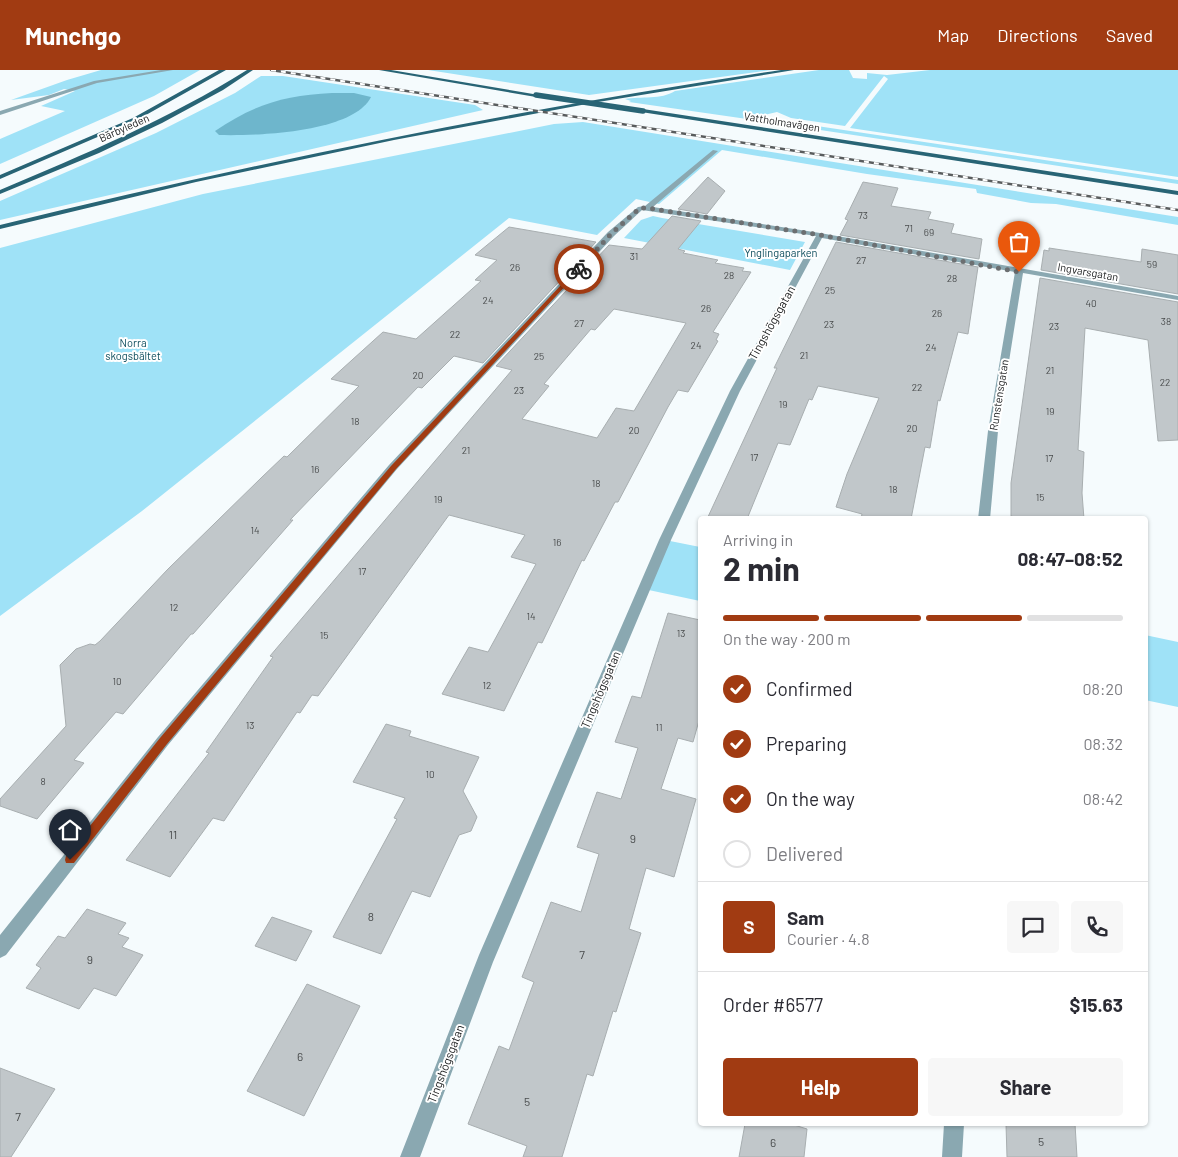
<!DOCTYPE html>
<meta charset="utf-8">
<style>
:root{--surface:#fff;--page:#f7f7f7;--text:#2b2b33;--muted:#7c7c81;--line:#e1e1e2;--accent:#a13b12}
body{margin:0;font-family:Barlow,sans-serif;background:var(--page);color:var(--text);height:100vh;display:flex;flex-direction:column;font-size:19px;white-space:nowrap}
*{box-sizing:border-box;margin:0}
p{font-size:16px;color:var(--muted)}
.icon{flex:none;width:28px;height:28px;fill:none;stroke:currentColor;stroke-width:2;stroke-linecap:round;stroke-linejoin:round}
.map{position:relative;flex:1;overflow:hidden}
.panel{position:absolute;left:698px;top:446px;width:450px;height:610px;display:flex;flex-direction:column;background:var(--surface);border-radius:5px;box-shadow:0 1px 4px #0004}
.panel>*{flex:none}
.pin{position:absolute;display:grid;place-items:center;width:42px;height:42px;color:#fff;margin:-51px -21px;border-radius:50% 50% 50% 0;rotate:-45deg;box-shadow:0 0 5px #0007}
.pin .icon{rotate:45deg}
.courier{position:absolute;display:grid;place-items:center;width:50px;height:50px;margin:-25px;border:4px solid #a13b12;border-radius:50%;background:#fff;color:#222;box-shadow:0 1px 6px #0007}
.overview em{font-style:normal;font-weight:700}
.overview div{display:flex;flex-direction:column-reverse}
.overview{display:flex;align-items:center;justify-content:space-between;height:85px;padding:0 25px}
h1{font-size:32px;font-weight:700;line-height:38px}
.bar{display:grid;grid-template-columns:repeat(4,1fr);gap:8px 5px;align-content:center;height:60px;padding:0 25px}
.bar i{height:6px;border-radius:4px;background:var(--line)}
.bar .active{background:var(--accent)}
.bar p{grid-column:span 4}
.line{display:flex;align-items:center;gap:12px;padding:0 25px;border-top:1px solid var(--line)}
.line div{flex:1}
.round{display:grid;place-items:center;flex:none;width:52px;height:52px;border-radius:5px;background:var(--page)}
ol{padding:0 25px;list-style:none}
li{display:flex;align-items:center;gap:15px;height:55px}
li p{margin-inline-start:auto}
li .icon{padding:5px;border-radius:50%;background:var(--accent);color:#fff;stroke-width:4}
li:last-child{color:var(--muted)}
li i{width:28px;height:28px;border:2px solid var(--line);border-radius:50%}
.cta{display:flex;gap:10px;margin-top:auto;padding:10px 25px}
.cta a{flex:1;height:58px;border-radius:5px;background:var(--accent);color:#fff;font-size:20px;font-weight:700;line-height:58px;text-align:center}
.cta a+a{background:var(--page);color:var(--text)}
header{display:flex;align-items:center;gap:30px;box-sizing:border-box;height:70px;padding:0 25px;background:var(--accent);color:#fff}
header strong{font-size:24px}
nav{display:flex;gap:28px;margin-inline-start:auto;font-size:18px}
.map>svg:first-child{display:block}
.green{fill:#9fe2f7}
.water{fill:#6eb6cc}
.building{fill:#c1c7ca;stroke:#a8aeb0;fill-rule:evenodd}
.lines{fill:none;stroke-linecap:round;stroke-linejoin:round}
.minor{fill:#8aa8b1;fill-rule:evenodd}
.major{fill:#286475;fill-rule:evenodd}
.rail-casing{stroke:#595c5d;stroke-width:2.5}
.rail{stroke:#fff;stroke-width:2;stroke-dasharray:5;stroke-linecap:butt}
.major-bridge{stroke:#286475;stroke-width:5.5}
.route{fill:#a13b12}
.done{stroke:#6c6f71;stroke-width:5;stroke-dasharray:0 9}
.labels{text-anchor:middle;stroke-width:4;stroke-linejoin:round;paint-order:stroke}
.number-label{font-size:10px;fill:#4a4d4e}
.far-street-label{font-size:11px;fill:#222425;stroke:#fff}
.far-park-label{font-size:11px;fill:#0c4c5c;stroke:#fff}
.street-label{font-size:12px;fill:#222425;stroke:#fff}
.near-number-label{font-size:12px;fill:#4a4d4e}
</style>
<header>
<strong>Munchgo</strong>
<nav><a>Map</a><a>Directions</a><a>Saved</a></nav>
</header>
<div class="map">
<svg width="1178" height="1087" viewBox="0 0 1178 1087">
<rect width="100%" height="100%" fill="#f5fbfd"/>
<!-- green -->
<path class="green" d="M101 0H200L154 26 0 94V69L65 41 41 36 75 21 64 19 49 25 11 30 67 10Z
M428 0H771L589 25Z
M819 0H849L853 8 867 9V3L887 5 930 0H1178V107L850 58 888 9 884 6 845 56 791 48 777 42 747 49 629 32 631 31 625 29C641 26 661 30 675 21Z
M261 6H283L475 35 483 40 0 150V131L156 63 235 23Z
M770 49 1178 110V114L767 52 766 50Z
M583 52 1178 147V155L1056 134 1031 133 977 123 976 119 867 104 722 80 659 134 636 129 597 165 509 148 142 441 0 546V178L203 124 554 54Z
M653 146 662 148 805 172 790 200 624 168 641 150Z
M665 470 700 477V531L644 519Z
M1145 565 1178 572V637L1145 630Z"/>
<!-- water -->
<path class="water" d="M332 23H354L371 27C353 63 255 66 219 65L215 61C253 35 285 25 332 23Z"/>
<!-- building -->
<path class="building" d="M708 107 725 121 707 144 678 139Z
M863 112 898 118 891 136 931 142 928 149 954 154 951 163 982 169 979 189 840 165 848 150 845 149Z
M672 146 701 151 678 179 685 181 683 183 718 190 715 193 744 198 742 201 751 202 713 262 719 264 716 270 718 271 688 322 678 320 668 337 618 432H615L584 491 582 490 542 573 538 572 504 641 442 624 469 577 488 582 536 494 511 487 525 465 449 445 318 626 312 625 300 643 297 642 224 751 213 748 170 807 126 790 209 683 206 682 273 587 270 586 512 300 496 296 609 175 642 179ZM614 239 686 253 634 341 616 338 597 368 522 349 549 316 544 314 591 259 595 260Z
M509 157 596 172 483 293 454 286 422 318 418 317 290 450H293L193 564H191L123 644 116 642 74 690 84 693 37 749 0 736V729L66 656 60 595 76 579 90 574 95 575 100 571 168 499 261 408 284 386 287 387 359 316 331 309 383 262 416 269 481 211 475 210 497 190 475 185Z
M836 172 978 197 968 264 958 262 940 331 938 330 930 378 925 377 911 449H861L862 444 836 437 847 404 879 328 818 316 812 330 809 329 790 375 778 373 747 449H707L777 298H774Z
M1049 178 1141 192 1142 179 1178 185V224L1041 200 1044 180 1049 181Z
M1040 208 1178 232V370L1158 371 1148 270 1085 258 1078 380 1084 382 1082 423 1084 449H1023L1011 446V413Z
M668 543 700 550V647L693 672 678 668 661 719 696 729 674 807 646 798 629 859 641 863 616 942 613 941 593 1006 587 1004 562 1087H523L527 1076 468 1054 499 976 509 980 534 912 522 907 551 832 581 842 599 784 577 777 597 722 621 729 638 678 615 672 632 626 641 628Z
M386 654 411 661 409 666 479 687 463 721 477 747 471 761 459 765 430 827 412 821 381 884 333 867 397 749 394 748 405 728 353 712Z
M87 839 126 853 118 864 129 868 122 877 143 885 116 926 94 918 79 939 26 918 41 898 36 895 58 866 65 868Z
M272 847 312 861 296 891 255 876Z
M307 914 360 936 304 1046 247 1021Z
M0 998 55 1019 11 1087H0Z
M745 1054H791L807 1059 804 1087H739Z
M1006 1054H1075L1077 1087H1007Z"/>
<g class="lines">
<!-- minor -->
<path class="minor" d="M161 0H173L97 13 0 45V41L94 11Z
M713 80 718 81 653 137 820 163 1178 226V230L1023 203 998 361 990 449H978L988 361 1015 202 822 168 740 321 671 470 493 892 420 1087H400L479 885 659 470 730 321 816 166 642 140 614 166 397 399 168 675 6 885 0 888V865L158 667 389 395 608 162 638 137 645 136Z
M944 1054H964L962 1087H942Z"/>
<!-- major -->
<path class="major" d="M219 0H226L137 50 0 109V105L133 48Z
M247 0H253L223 20 162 53 99 83 0 124V120C85 84 169 49 247 0Z
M379 0H391L539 25 536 27Z
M781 0H794L592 33 394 70 196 112 0 159V155C258 92 518 39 781 0Z
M643 39 1178 121V125L641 42Z"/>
<!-- rail casing -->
<g class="rail-casing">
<path id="rail" d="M271 0 1178 140"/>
</g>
<!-- rail -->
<use href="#rail" class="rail"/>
<!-- major-bridge -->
<path class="major-bridge" d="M536 25 643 41"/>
</g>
<!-- route -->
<path class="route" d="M577 198 581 199 396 399 167 674 74 793H66L65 790 66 786 160 668 391 396Z"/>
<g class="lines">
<!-- done -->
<path class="done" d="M579 199 611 164 640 138H647L820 165 1019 202"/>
</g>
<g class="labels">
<!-- number labels -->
<g class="number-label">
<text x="863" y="149">73</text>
<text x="909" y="162">71</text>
<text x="929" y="166">69</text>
<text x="634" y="190">31</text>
<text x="861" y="194">27</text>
<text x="1152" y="198">59</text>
<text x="515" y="201">26</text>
<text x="729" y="209">28</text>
<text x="952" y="212">28</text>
<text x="830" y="224">25</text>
<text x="488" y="234">24</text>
<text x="1091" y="237">40</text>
<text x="706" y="242">26</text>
<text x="937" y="247">26</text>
<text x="1166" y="255">38</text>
<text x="579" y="257">27</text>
<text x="829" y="258">23</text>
<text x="1054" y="260">23</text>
<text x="455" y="268">22</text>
<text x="696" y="279">24</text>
<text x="931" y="281">24</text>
<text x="804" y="289">21</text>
<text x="539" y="290">25</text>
<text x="1050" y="304">21</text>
<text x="418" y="309">20</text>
<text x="1165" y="316">22</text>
<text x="917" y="321">22</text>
<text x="519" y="324">23</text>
<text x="783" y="338">19</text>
<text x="1050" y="345">19</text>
<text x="355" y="355">18</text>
<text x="912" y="362">20</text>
<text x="634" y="364">20</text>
<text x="466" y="384">21</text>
<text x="754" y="391">17</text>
<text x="1049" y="392">17</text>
<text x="315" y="403">16</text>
<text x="596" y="417">18</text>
<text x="893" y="423">18</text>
<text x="1040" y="431">15</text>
<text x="438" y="433">19</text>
<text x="255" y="464">14</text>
<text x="557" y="476">16</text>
<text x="362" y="505">17</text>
<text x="174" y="541">12</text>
<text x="531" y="550">14</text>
<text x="681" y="567">13</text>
<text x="324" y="569">15</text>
<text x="117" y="615">10</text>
<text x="487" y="619">12</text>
<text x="250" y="659">13</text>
<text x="659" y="661">11</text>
<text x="430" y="708">10</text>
<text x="43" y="715">8</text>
</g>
<!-- far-street labels -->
<g class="far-street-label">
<text transform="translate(782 52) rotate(9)" y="4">Vattholmavägen</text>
<text transform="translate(124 58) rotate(-24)" y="4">Bärbyleden</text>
<text transform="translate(1088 202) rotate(10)" y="4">Ingvarsgatan</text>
<text transform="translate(999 325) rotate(-81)" y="4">Runstensgatan</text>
</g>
<!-- far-park labels -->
<g class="far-park-label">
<text x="781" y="187">Ynglingaparken</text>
<text x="133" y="277">Norra<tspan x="133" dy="13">skogsbältet</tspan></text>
</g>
<!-- street labels -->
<g class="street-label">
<text transform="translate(772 253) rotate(-61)" y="4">Tingshögsgatan</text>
<text transform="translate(601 620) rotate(-67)" y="4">Tingshögsgatan</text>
<text transform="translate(446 994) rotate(-69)" y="4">Tingshögsgatan</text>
</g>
<!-- near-number labels -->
<g class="near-number-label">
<text x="173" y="769">11</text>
<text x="633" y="773">9</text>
<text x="371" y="851">8</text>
<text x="582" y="889">7</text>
<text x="90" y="894">9</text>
<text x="300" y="991">6</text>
<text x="527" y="1036">5</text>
<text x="18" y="1051">7</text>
<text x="1041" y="1076">5</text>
<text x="773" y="1077">6</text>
</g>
</g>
</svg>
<div class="pin" style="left:1019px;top:202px;background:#ea580c"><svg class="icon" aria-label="bag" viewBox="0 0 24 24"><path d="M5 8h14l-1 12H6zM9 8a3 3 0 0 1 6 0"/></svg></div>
<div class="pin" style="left:70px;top:790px;background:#1f2937"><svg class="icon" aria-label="home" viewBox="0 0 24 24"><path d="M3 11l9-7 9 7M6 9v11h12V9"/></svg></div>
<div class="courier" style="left:579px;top:199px"><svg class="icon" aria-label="bike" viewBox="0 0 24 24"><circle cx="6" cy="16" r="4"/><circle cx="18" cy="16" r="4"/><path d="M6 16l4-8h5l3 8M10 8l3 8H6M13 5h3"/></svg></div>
<section class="panel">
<div class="overview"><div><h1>2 min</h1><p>Arriving in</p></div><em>08:47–08:52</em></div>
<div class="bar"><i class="active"></i><i class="active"></i><i class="active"></i><i></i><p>On the way · 200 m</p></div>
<ol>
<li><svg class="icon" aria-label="check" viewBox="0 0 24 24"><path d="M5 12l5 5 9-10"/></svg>Confirmed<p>08:20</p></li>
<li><svg class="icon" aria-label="check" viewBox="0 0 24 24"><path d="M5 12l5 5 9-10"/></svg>Preparing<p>08:32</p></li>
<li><svg class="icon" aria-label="check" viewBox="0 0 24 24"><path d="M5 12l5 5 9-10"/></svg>On the way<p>08:42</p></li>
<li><i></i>Delivered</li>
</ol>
<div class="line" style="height:90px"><b class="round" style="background:var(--accent);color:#fff">S</b><div><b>Sam</b><p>Courier · 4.8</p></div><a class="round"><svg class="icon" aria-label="chat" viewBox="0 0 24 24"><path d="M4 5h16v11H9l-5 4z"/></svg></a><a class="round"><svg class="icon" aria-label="phone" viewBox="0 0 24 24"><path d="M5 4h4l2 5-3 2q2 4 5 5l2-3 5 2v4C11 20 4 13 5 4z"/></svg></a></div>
<div class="line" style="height:65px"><div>Order #6577</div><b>$15.63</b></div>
<div class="cta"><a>Help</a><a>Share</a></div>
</section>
</div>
